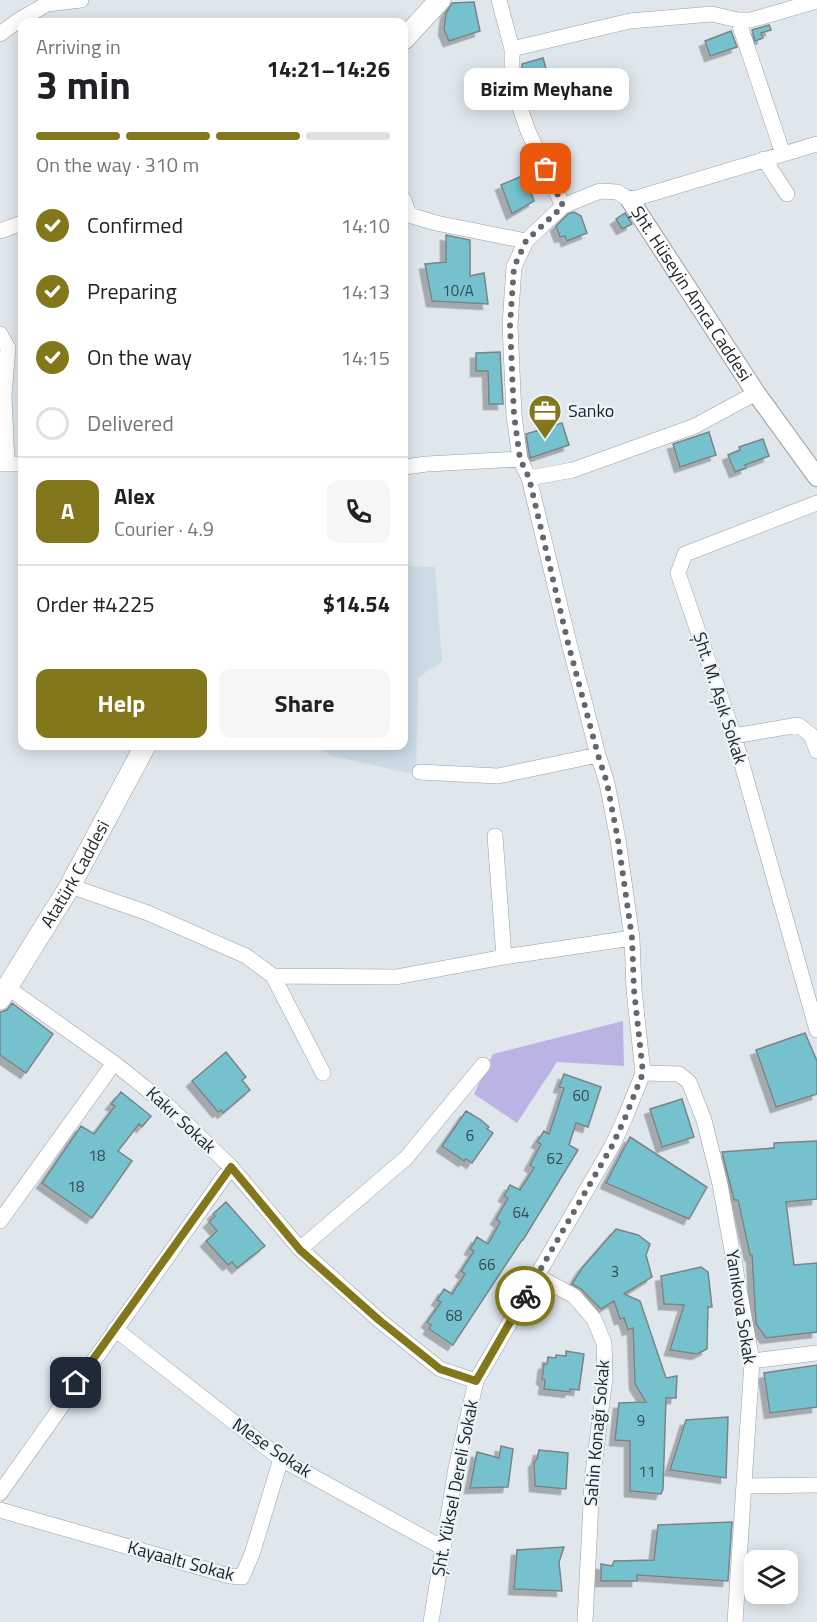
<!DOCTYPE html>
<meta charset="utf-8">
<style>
:root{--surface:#fff;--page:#f6f6f6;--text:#202124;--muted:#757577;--line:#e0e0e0;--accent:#83771c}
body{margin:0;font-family:"Titillium Web",sans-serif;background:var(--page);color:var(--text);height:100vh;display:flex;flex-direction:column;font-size:22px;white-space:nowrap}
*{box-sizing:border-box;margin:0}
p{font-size:20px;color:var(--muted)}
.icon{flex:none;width:33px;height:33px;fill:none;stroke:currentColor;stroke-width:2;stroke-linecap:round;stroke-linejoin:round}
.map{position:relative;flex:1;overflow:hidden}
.drawer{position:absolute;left:18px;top:18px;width:390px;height:732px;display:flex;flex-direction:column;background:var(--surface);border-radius:12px;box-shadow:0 3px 15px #0003}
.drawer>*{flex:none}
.buttons{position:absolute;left:744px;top:1550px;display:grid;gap:12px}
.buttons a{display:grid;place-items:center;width:54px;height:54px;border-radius:12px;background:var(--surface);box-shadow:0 3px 15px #0003;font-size:30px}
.pin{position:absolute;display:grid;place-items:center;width:51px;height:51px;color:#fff;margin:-26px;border-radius:12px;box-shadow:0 3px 9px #0006}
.courier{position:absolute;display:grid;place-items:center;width:60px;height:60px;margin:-30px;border:4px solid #83771c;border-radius:50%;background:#fff;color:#222;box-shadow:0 2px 8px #0007}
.bubble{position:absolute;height:42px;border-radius:12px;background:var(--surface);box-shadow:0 3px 15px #0003;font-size:20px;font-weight:700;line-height:42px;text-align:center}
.summary em{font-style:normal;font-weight:700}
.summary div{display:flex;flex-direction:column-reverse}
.summary{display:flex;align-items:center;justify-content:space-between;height:102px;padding:0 18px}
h1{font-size:39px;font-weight:700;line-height:45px}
.bar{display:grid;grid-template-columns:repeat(4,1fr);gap:9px 6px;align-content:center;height:72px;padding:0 18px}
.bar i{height:8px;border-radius:4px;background:var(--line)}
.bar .current{background:var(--accent)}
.bar p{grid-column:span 4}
.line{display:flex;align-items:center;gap:15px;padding:0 18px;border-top:2px solid var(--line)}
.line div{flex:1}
.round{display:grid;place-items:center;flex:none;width:63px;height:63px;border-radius:12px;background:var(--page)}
ol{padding:0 18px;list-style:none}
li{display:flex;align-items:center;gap:18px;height:66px}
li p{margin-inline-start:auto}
li .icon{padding:6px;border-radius:50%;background:var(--accent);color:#fff;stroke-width:4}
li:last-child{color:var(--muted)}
li i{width:33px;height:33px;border:3px solid var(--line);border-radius:50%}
.cta{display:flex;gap:12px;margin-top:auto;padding:12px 18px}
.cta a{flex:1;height:69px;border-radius:12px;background:var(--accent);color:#fff;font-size:24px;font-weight:700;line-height:69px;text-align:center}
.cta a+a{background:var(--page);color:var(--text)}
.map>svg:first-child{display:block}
.built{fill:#ccdce6}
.green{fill:#b9b4e4}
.building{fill:#75c2ce;stroke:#7a8486;stroke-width:1.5;filter:url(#shadow)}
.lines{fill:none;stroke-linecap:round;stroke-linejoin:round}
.minor-casing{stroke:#97a0a5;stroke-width:16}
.tertiary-casing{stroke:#97a0a5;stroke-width:20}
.secondary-casing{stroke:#97a0a5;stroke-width:22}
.minor{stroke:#fff;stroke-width:15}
.tertiary{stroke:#fff;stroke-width:18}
.secondary{stroke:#fff;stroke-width:21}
.done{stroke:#62686b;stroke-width:6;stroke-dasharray:0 10.8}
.route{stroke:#83771c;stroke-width:8}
.labels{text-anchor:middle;stroke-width:4.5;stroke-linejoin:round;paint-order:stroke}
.number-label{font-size:15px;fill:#344b4f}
.street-label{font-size:18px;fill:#1f2325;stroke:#ecf5fa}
.poi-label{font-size:18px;fill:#1f2325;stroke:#ecf5fa;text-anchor:start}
</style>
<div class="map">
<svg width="817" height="1622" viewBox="0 0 817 1622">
<defs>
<filter id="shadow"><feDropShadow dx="-5.5" dy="5.5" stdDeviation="0" flood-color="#0004"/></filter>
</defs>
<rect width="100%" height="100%" fill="#dfe7ed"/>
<!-- built -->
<path class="built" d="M404 566 435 567 442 661 418 678 416 775 333 756 313 746H404Z"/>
<!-- green -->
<path class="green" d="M623 1021 624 1066 557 1062 517 1123 474 1094 493 1054Z"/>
<!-- building -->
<path class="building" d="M474 2 480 31 449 41 444 30 446 13 452 3Z
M769 25 771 30 761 33 763 38 755 41 752 30Z
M731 31 737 47 710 56 705 41Z
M543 58 549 79 524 85 522 64Z
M524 175 534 201 512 214 501 185Z
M574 212 581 216 587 233 567 241 565 236 560 237 556 226 568 214Z
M625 213 632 224 622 229 616 219Z
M446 235 470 240V276L484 273 488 304 432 301 425 264 446 262Z
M500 352 503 404H489L488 371H476V353Z
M562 423 569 445 530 458 526 434Z
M709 432 716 455 680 467 673 444Z
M763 439 769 456 745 465 746 468 735 472 728 455 740 450 739 447Z
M12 1003 53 1034 26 1073 0 1055V1012L7 1010Z
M805 1033 817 1061V1094L776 1107 756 1050Z
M226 1052 246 1077 242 1080 250 1090 223 1113 221 1110 218 1112 192 1081Z
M564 1074 601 1087 588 1127 576 1123 569 1145 578 1150 523 1240H522L453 1345 429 1329 431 1325 427 1322 441 1302 437 1300 444 1289 452 1294 465 1274 461 1271 474 1251 470 1249 477 1237 488 1244 500 1222 496 1219 508 1198 504 1196 510 1185 520 1190 534 1168 530 1165 541 1144 537 1142 544 1131 549 1134 564 1088 559 1087Z
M121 1092 151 1116 142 1127 139 1124 118 1151 132 1161 92 1218 42 1183 81 1126 94 1134 115 1106 111 1104Z
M682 1099 694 1137 662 1147 650 1109Z
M466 1111 481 1120 489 1127 487 1129 493 1133 472 1163 466 1159 464 1161 442 1146Z
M630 1137 707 1187 689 1219 606 1183Z
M817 1141V1199L786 1202 794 1265 817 1263V1332L766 1338 756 1324 752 1255H750L738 1200H734L722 1152 774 1148V1143Z
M226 1202 265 1246 237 1268 232 1262 228 1265 206 1241 217 1231 209 1222 215 1216 213 1214Z
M616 1229 638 1235 650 1244 646 1255 652 1277 624 1294 640 1301 666 1378 677 1376 676 1398H666L663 1489 661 1494 630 1491V1441L615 1440 619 1403 646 1402 635 1384 633 1328 628 1330 624 1318 620 1319 614 1301 601 1309 581 1289 572 1284 582 1268Z
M701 1267 708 1272 712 1307H708L707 1349 697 1354 670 1350 684 1305 664 1304 661 1276Z
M566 1351 584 1354 579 1390 570 1389V1392L544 1389 545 1380 542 1379 544 1364H547L548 1357 556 1358V1355L566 1356Z
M817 1365V1407L770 1413 764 1373Z
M728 1417 726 1478 670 1470 686 1420Z
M501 1446 513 1449 508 1487 470 1488 477 1452 499 1458Z
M539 1450 568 1453 566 1489 535 1486 534 1462 537 1459Z
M732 1522 728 1581 637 1575V1581H601V1564L612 1566 614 1561 654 1560 658 1525Z
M564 1547 559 1562 562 1591 514 1589 517 1550Z"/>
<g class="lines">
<!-- minor casing -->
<g class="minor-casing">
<path id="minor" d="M499 0 512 49V85L528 131 563 206
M738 20 783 154
M0 34 19 20 47 4 81 0
M512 49 630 21 712 14 738 20H751L817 1
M764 159 787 194
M404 200 409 215 436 223 526 241
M0 231 22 223
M0 334 8 348 4 396 7 463
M0 464H22
M404 467 427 464 520 459
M529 478 573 470 695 426 756 393
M817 503 685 554 678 573 734 736 817 1030
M734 736 798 725 811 735 817 751
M420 772 498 776 598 755
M495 836 504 957
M70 886 148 913 246 956 273 976 323 1073
M273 976 396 977 504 957 632 938
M8 988 114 1063 168 1106 231 1167 300 1249 379 1320 440 1369 476 1381
M643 1073 679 1074 689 1082 704 1120 720 1184 752 1361 735 1622
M0 1221 114 1063
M300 1249 406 1158 483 1065
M537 1276 574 1296 594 1319 604 1343 605 1378 592 1482 585 1622
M115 1329 281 1459 443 1548
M752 1361 817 1353
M744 1486 817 1485
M0 1493 231 1167
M0 1510 230 1576 242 1577 252 1554 281 1459
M431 1622 456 1468 476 1381 612 1146 625 1118 643 1073 634 990 632 938 618 840 607 783 598 755 569 643 529 478 520 459 514 415 510 325 514 267 526 241 563 206 600 191 617 192 630 200 817 144"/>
</g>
<!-- tertiary casing -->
<g class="tertiary-casing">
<g id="tertiary">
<path id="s1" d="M630 200 756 393 817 477"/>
</g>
</g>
<!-- secondary casing -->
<g class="secondary-casing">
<g id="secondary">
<path d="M404 39 440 0"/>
<path id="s2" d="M0 999 70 886 145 746"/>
</g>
</g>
<!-- minor -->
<use href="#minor" class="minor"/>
<!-- tertiary -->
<use href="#tertiary" class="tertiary"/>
<!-- secondary -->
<use href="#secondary" class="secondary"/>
</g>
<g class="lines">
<!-- done -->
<path class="done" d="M525 1296 612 1146 625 1118 643 1073 634 990 632 938 618 840 607 783 598 755 568 643 529 478 520 459 514 415 510 325 514 267 526 241 563 206 546 169"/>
<!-- route -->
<path class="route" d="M76 1383 231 1167 300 1250 379 1320 440 1369 476 1381 525 1296"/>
</g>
<!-- icons -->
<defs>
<g id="office-pin" transform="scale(1.725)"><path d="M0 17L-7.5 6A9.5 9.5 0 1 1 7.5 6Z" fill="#83771c" stroke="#ecf5fa"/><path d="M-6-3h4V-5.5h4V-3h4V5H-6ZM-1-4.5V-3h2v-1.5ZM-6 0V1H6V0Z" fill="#fff"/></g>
</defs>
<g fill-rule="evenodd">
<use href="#office-pin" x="545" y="411"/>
</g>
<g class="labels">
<!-- number labels -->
<g class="number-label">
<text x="458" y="296">10/A</text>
<text x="581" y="1101">60</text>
<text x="470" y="1141">6</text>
<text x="97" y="1161">18</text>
<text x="555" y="1164">62</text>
<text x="76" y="1192">18</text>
<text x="521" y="1218">64</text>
<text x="487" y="1270">66</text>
<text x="615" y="1277">3</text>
<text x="454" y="1321">68</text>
<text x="641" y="1426">9</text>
<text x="647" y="1477">11</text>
</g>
<!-- street labels -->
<g class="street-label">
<text dy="6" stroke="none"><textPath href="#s1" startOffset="112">Şht. Hüseyin Amca Caddesi</textPath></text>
<text transform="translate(720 698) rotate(72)" y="6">Şht. M. Aşık Sokak</text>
<text dy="6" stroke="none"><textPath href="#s2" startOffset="146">Atatürk Caddesi</textPath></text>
<text transform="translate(181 1120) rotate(43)" y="6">Kakır Sokak</text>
<text transform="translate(741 1307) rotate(81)" y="6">Yanıkova Sokak</text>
<text transform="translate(597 1433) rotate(-85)" y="6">Sahin Konağı Sokak</text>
<text transform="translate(272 1448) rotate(34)" y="6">Mese Sokak</text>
<text transform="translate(455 1488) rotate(-79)" y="6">Şht. Yüksel Dereli Sokak</text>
<text transform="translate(181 1561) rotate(15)" y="6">Kayaaltı Sokak</text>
</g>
<!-- poi labels -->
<g class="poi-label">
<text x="568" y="417">Sanko</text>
</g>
</g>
</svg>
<div class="buttons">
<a><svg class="icon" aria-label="layers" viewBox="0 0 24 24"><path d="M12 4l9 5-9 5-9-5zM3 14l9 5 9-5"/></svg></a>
</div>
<div class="pin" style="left:546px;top:169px;background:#ea580c"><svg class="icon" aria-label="bag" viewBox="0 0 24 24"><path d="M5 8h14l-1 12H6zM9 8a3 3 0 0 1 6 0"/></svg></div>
<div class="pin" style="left:76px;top:1383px;background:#1f2937"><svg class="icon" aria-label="home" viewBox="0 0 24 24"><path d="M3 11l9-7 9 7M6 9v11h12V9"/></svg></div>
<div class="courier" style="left:525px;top:1296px"><svg class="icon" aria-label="bike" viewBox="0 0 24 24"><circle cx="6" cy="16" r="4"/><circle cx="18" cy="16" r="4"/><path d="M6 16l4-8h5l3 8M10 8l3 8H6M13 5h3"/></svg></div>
<div class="bubble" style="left:464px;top:68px;width:165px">Bizim Meyhane</div>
<section class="drawer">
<div class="summary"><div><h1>3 min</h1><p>Arriving in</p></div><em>14:21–14:26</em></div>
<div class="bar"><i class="current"></i><i class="current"></i><i class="current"></i><i></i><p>On the way · 310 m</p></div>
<ol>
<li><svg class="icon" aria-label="check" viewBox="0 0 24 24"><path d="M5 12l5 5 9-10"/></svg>Confirmed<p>14:10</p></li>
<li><svg class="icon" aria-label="check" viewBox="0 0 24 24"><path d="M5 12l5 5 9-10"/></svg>Preparing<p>14:13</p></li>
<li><svg class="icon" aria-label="check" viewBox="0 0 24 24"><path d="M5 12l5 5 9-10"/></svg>On the way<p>14:15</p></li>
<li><i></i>Delivered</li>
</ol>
<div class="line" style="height:108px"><b class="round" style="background:var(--accent);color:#fff">A</b><div><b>Alex</b><p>Courier · 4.9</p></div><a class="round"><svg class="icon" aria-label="phone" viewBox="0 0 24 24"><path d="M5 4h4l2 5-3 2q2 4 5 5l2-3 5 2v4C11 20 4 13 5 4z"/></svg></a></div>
<div class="line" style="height:78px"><div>Order #4225</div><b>$14.54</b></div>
<div class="cta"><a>Help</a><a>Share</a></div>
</section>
</div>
